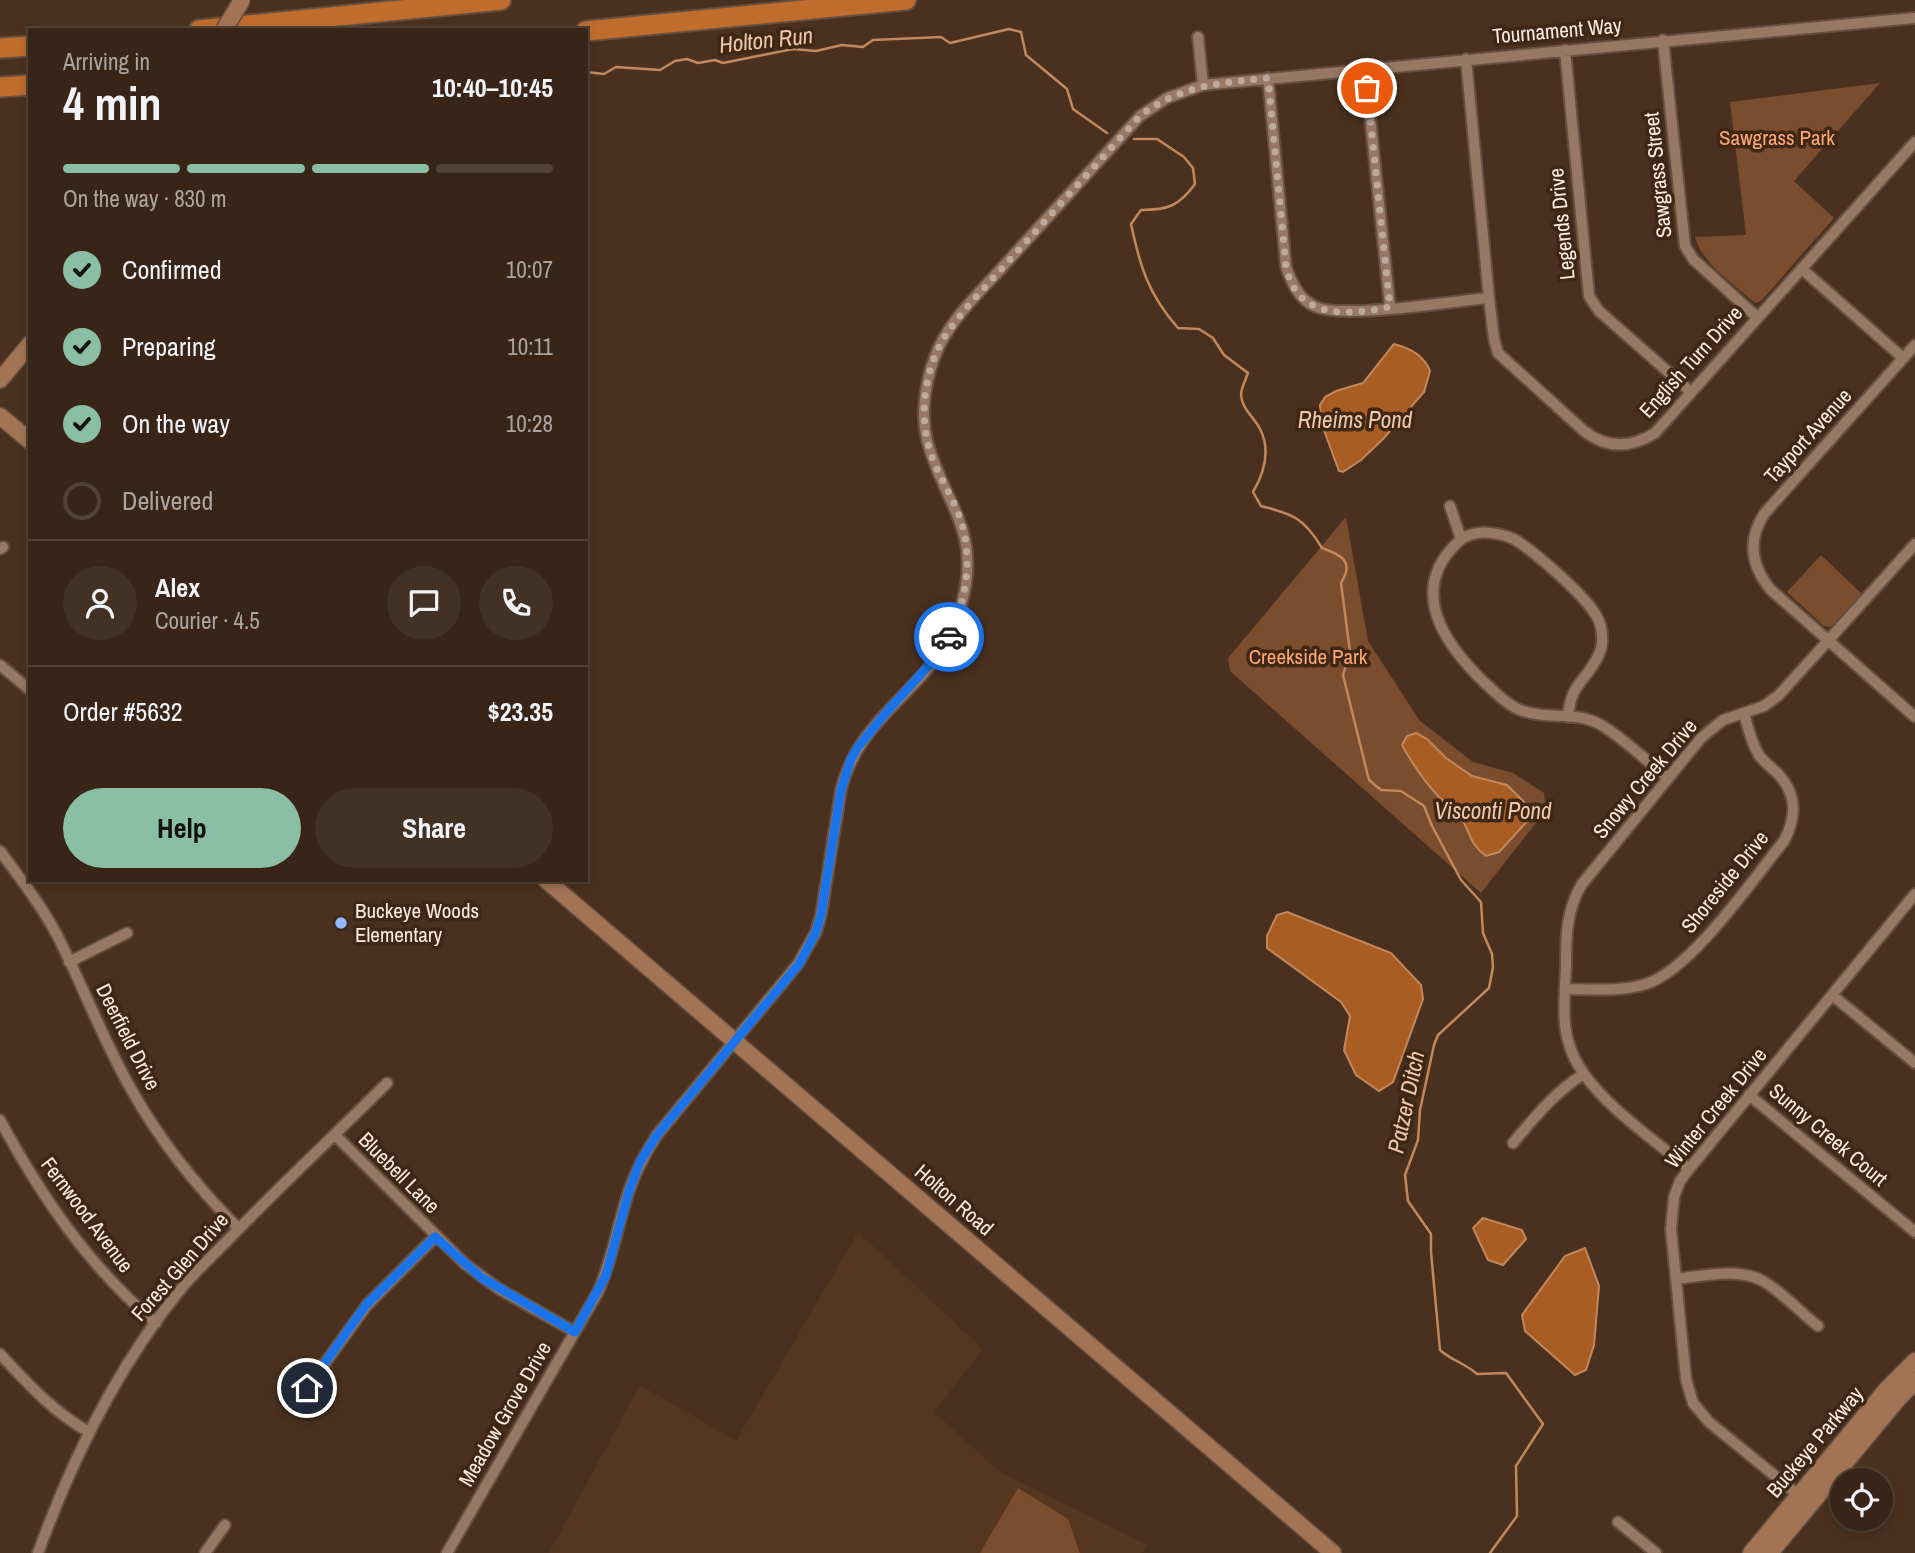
<!DOCTYPE html>
<meta charset="utf-8">
<style>
:root{--surface:#382517;--page:#433124;--text:#f1f3f6;--muted:#aba5a1;--line:#524236;--accent:#8abfa5}
body{margin:0;font-family:"Archivo Narrow",sans-serif;background:var(--page);color:var(--text);height:100vh;display:flex;flex-direction:column;font-size:26px;white-space:nowrap}
*{box-sizing:border-box;margin:0}
p{font-size:23px;color:var(--muted)}
.icon{flex:none;width:38px;height:38px;fill:none;stroke:currentColor;stroke-width:2;stroke-linecap:round;stroke-linejoin:round}
.map{position:relative;flex:1;overflow:hidden}
.sheet{position:absolute;left:28px;top:28px;width:560px;height:854px;display:flex;flex-direction:column;background:var(--surface);border-radius:0px;box-shadow:0 4px 10px #0003,0 0 0 2px var(--line)}
.sheet>*{flex:none}
.tools{position:absolute;left:1830px;top:1468px;display:grid;gap:14px}
.tools a{display:grid;place-items:center;width:63px;height:63px;border-radius:50%;background:var(--surface);box-shadow:0 4px 10px #0003,0 0 0 2px var(--line);font-size:35px}
.pin{position:absolute;display:grid;place-items:center;width:60px;height:60px;color:#fff;margin:-30px;border:4px solid #fff;border-radius:50%;box-shadow:0 2px 7px #0007}
.courier{position:absolute;display:grid;place-items:center;width:70px;height:70px;margin:-35px;border:5px solid #1a73e8;border-radius:50%;background:#fff;color:#222;box-shadow:0 2px 9px #0007}
.summary em{font-style:normal;font-weight:700}
.summary div{display:flex;flex-direction:column-reverse}
.summary{display:flex;align-items:center;justify-content:space-between;height:119px;padding:0 35px}
h1{font-size:46px;font-weight:700;line-height:52px}
.bar{display:grid;grid-template-columns:repeat(4,1fr);gap:10px 7px;align-content:center;height:84px;padding:0 35px}
.bar i{height:9px;border-radius:5px;background:var(--line)}
.bar .current{background:var(--accent)}
.bar p{grid-column:span 4}
.line{display:flex;align-items:center;gap:18px;padding:0 35px;border-top:2px solid var(--line)}
.line div{flex:1}
.round{display:grid;place-items:center;flex:none;width:74px;height:74px;border-radius:37px;background:var(--page)}
ol{padding:0 35px;list-style:none}
li{display:flex;align-items:center;gap:21px;height:77px}
li p{margin-inline-start:auto}
li .icon{padding:7px;border-radius:50%;background:var(--accent);color:#111;stroke-width:4}
li:last-child{color:var(--muted)}
li i{width:38px;height:38px;border:4px solid var(--line);border-radius:50%}
.button{display:flex;gap:14px;margin-top:auto;padding:14px 35px}
.button a{flex:1;height:80px;border-radius:42px;background:var(--accent);color:#111;font-size:28px;font-weight:700;line-height:80px;text-align:center}
.button a+a{background:var(--page);color:var(--text)}
.map>svg:first-child{display:block}
.built{fill:#553620}
.green{fill:#7a4d2f}
.water{fill:#a95d23;stroke:#c2885c;stroke-width:2}
.lines{fill:none;stroke-linecap:round;stroke-linejoin:round}
.stream{stroke:#c2885c;stroke-width:2.5}
.street-casing{stroke:#654f40;stroke-width:14}
.secondary-casing{stroke:#654f40;stroke-width:19}
.highway-casing{stroke:#654f40;stroke-width:23}
.street{stroke:#967865;stroke-width:10}
.secondary{stroke:#a27454;stroke-width:16}
.highway{stroke:#bf6c2d;stroke-width:19}
.secondary-bridge-casing{stroke:#654f40;stroke-width:19;stroke-linecap:butt}
.secondary-bridge{stroke:#a27454;stroke-width:16}
.done{stroke:#beaa9d;stroke-width:7;stroke-dasharray:0 12.6}
.route{stroke:#1a73e8;stroke-width:9}
.poi-dot{fill:#94b7fd;stroke:#3f2716;stroke-width:2.5}
.labels{text-anchor:middle;stroke-width:7;stroke-linejoin:round;paint-order:stroke}
.street-label{font-size:21px;fill:#fcebe1;stroke:#3f2716}
.park-label{font-size:21px;fill:#fba871;stroke:#3f2716}
.poi-label{font-size:21px;fill:#fcebe1;stroke:#3f2716;text-anchor:start}
.water-label{font-size:23px;font-style:italic;fill:#f2c8ad;stroke:#3f2716}
</style>
<div class="map">
<svg width="1915" height="1553" viewBox="0 0 1915 1553">
<rect width="100%" height="100%" fill="#4a311f"/>
<!-- built -->
<path class="built" d="M858 1232 983 1349 934 1412 1000 1472 1147 1545 1142 1553H549L640 1385 736 1441Z"/>
<!-- green -->
<path class="green" d="M1880 83 1794 181 1834 218 1761 301 1755 303C1734 284 1703 265 1695 237L1746 235 1730 102Z
M1346 517 1368 641 1420 721 1473 762 1513 773 1544 793 1546 810 1481 893 1230 671 1228 658Z
M1821 555 1862 594 1835 624 1830 627 1824 626 1787 592Z
M1018 1488 1068 1519 1080 1553H980Z"/>
<!-- water -->
<path class="water" d="M1394 344C1410 348 1424 355 1430 371L1424 392 1383 439 1361 460 1343 472 1339 471 1321 422 1320 405 1325 397 1336 391 1363 383Z
M1416 733 1427 739 1446 758 1472 776 1507 785 1530 808 1531 817 1499 852 1486 856C1468 843 1471 831 1459 815 1453 807 1444 803 1438 796 1424 781 1412 763 1402 745L1407 736Z
M1287 912 1391 953 1421 985 1423 999 1393 1082 1379 1091 1356 1075 1344 1050 1350 1016 1341 1002 1267 948V936L1277 915Z
M1483 1218 1522 1230 1526 1239 1503 1265 1488 1260 1473 1228Z
M1585 1248 1599 1286 1594 1345 1586 1370 1575 1375 1525 1331 1522 1315 1565 1256Z"/>
<g class="lines">
<!-- stream -->
<path class="stream" d="M586 72 604 74 616 67 660 70 675 61 687 59 698 63 715 60 723 63 793 49 816 51 842 45 863 47 873 40 941 37 950 43 1009 29 1021 32 1026 55 1067 89 1073 109 1107 133
M1134 139H1157L1184 157 1193 168 1195 184C1179 206 1168 210 1141 210L1131 224C1140 266 1148 294 1178 328L1199 329 1213 338 1224 355 1248 373C1246 379 1241 388 1241 395 1242 409 1254 417 1260 429 1271 450 1264 473 1253 492L1261 506C1293 514 1304 518 1322 548 1341 555 1355 561 1341 583L1350 652 1343 675 1369 780 1381 790 1401 791 1424 806 1432 826 1461 880 1481 902 1483 933 1492 954 1493 967 1489 988 1438 1035 1434 1045 1420 1110 1418 1140 1405 1175 1408 1201 1431 1234V1252L1440 1350C1452 1361 1465 1363 1477 1374L1506 1373 1543 1424 1516 1466 1517 1516 1490 1553"/>
<!-- street casing -->
<g class="street-casing">
<path id="street" d="M1198 37 1203 85
M1663 40 1685 246 1693 259 1758 318
M1565 50 1589 296 1599 311 1691 392
M1466 59 1489 298 1494 339 1498 353 1584 431C1607 449 1631 448 1655 433L1915 142
M1365 69 1390 307
M1268 78 1286 267C1292 283 1298 298 1314 306 1339 320 1454 301 1489 298
M1802 269 1903 358
M1915 345 1764 514C1747 541 1751 566 1771 590L1915 717
M1450 506 1461 539
M0 549 3 547
M0 665 30 690
M1568 717C1571 681 1587 682 1599 654 1604 644 1603 628 1597 617 1586 596 1535 552 1514 539 1497 532 1473 528 1458 542 1407 590 1444 644 1485 683 1495 692 1506 704 1518 709 1545 721 1576 710 1601 725 1625 739 1646 761 1668 778
M0 851C20 878 41 905 57 935 83 986 103 1040 131 1089 160 1141 197 1187 239 1229
M69 962 127 933
M1565 989C1592 989 1620 992 1646 984 1692 969 1752 880 1784 841 1796 818 1798 796 1779 775 1773 768 1764 763 1759 755 1751 743 1748 727 1744 713
M1832 995 1915 1063
M1749 1095 1915 1232
M0 1120C41 1196 89 1267 156 1323
M335 1135 465 1264 499 1289 575 1332
M1513 1143C1534 1118 1554 1093 1582 1075
M1689 1169C1651 1137 1585 1094 1570 1047 1561 1022 1565 993 1566 967 1566 937 1566 910 1582 884L1701 738 1723 720 1764 706 1779 695 1915 544
M1676 1279C1702 1276 1739 1267 1763 1281 1783 1293 1800 1312 1818 1326
M0 1354C28 1384 53 1412 89 1432
M307 1388 367 1305 435 1237
M1802 1498 1709 1422 1693 1403 1686 1379 1671 1229 1674 1197 1680 1181 1689 1169 1915 894
M1618 1522 1656 1553
M38 1553C72 1459 116 1369 179 1291 194 1273 211 1257 227 1241 279 1187 334 1136 387 1083
M205 1553 225 1525
M447 1553 598 1292C613 1258 618 1222 630 1188 637 1169 646 1152 657 1135L798 964 816 932 821 915 841 790C857 724 911 698 945 646 953 633 958 617 962 602 982 530 943 502 927 440 920 411 926 375 939 347 954 315 985 287 1008 261 1052 213 1096 164 1140 116L1167 98 1203 85 1915 18"/>
</g>
<!-- secondary casing -->
<g class="secondary-casing">
<path id="secondary" d="M0 380 30 344
M0 416 30 441
M546 880 1333 1553
M1751 1553 1887 1389 1915 1361
M1770 1553 1898 1399 1915 1381"/>
</g>
<!-- highway casing -->
<g class="highway-casing">
<path id="highway" d="M199 30 501 0
M586 31 906 0
M0 48 30 46
M0 87 30 85"/>
</g>
<!-- street -->
<use href="#street" class="street"/>
<!-- secondary -->
<use href="#secondary" class="secondary"/>
<!-- highway -->
<use href="#highway" class="highway"/>
<!-- secondary-bridge casing -->
<g class="secondary-bridge-casing">
<path id="secondary-bridge" d="M224 30 242 0"/>
</g>
<!-- secondary-bridge -->
<use href="#secondary-bridge" class="secondary-bridge"/>
</g>
<g class="lines">
<!-- done -->
<path class="done" d="M949 637C966 602 973 558 961 521 954 499 940 479 932 457 919 422 923 380 939 347 946 332 957 320 967 307L1140 116C1180 85 1220 83 1268 78L1286 267C1288 274 1290 282 1294 288 1314 320 1358 313 1390 307L1367 88"/>
<!-- route -->
<path class="route" d="M307 1388 366 1305 435 1237 482 1278 575 1332 606 1275 629 1191 640 1162 657 1135 799 964 816 932 821 915 841 790 851 759 858 747 884 715 939 654 949 637"/>
</g>
<!-- markers -->
<circle class="poi-dot" cx="341" cy="923" r="7"/>
<g class="labels">
<!-- street labels -->
<g class="street-label">
<text transform="translate(1557 31) rotate(-5)" y="7">Tournament Way</text>
<text transform="translate(1658 175) rotate(-96)" y="7">Sawgrass Street</text>
<text transform="translate(1562 224) rotate(-96)" y="7">Legends Drive</text>
<text transform="translate(1691 362) rotate(-48)" y="7">English Turn Drive</text>
<text transform="translate(1808 436) rotate(-48)" y="7">Tayport Avenue</text>
<text transform="translate(1645 779) rotate(-50)" y="7">Snowy Creek Drive</text>
<text transform="translate(1725 882) rotate(-51)" y="7">Shoreside Drive</text>
<text transform="translate(128 1037) rotate(63)" y="7">Deerfield Drive</text>
<text transform="translate(1716 1108) rotate(-51)" y="7">Winter Creek Drive</text>
<text transform="translate(1828 1135) rotate(40)" y="7">Sunny Creek Court</text>
<text transform="translate(399 1173) rotate(45)" y="7">Bluebell Lane</text>
<text transform="translate(954 1200) rotate(41)" y="7">Holton Road</text>
<text transform="translate(87 1215) rotate(53)" y="7">Fernwood Avenue</text>
<text transform="translate(180 1267) rotate(-49)" y="7">Forest Glen Drive</text>
<text transform="translate(505 1414) rotate(-60)" y="7">Meadow Grove Drive</text>
<text transform="translate(1815 1442) rotate(-50)" y="7">Buckeye Parkway</text>
</g>
<!-- park labels -->
<g class="park-label">
<text x="1777" y="145">Sawgrass Park</text>
<text x="1308" y="664">Creekside Park</text>
</g>
<!-- poi labels -->
<g class="poi-label">
<text x="355" y="918">Buckeye Woods<tspan x="355" dy="24">Elementary</tspan></text>
</g>
<!-- water labels -->
<g class="water-label">
<text transform="translate(766 40) rotate(-6)" y="8">Holton Run</text>
<text x="1355" y="428">Rheims Pond</text>
<text x="1493" y="819">Visconti Pond</text>
<text transform="translate(1406 1102) rotate(-78)" y="8">Patzer Ditch</text>
</g>
</g>
</svg>
<div class="tools">
<a><svg class="icon" aria-label="locate" viewBox="0 0 24 24"><circle cx="12" cy="12" r="6"/><path d="M12 2v4M12 18v4M2 12h4M18 12h4"/></svg></a>
</div>
<div class="pin" style="left:1367px;top:88px;background:#ea580c"><svg class="icon" aria-label="bag" viewBox="0 0 24 24"><path d="M5 8h14l-1 12H6zM9 8a3 3 0 0 1 6 0"/></svg></div>
<div class="pin" style="left:307px;top:1388px;background:#1f2937"><svg class="icon" aria-label="home" viewBox="0 0 24 24"><path d="M3 11l9-7 9 7M6 9v11h12V9"/></svg></div>
<div class="courier" style="left:949px;top:637px"><svg class="icon" aria-label="car" viewBox="0 0 24 24"><path d="M5 17H2v-5l4-1 3-4h7l3 4 3 1v5h-3M9 17h6M6 11h13"/><circle cx="7" cy="17" r="2"/><circle cx="17" cy="17" r="2"/></svg></div>
<section class="sheet">
<div class="summary"><div><h1>4 min</h1><p>Arriving in</p></div><em>10:40–10:45</em></div>
<div class="bar"><i class="current"></i><i class="current"></i><i class="current"></i><i></i><p>On the way · 830 m</p></div>
<ol>
<li><svg class="icon" aria-label="check" viewBox="0 0 24 24"><path d="M5 12l5 5 9-10"/></svg>Confirmed<p>10:07</p></li>
<li><svg class="icon" aria-label="check" viewBox="0 0 24 24"><path d="M5 12l5 5 9-10"/></svg>Preparing<p>10:11</p></li>
<li><svg class="icon" aria-label="check" viewBox="0 0 24 24"><path d="M5 12l5 5 9-10"/></svg>On the way<p>10:28</p></li>
<li><i></i>Delivered</li>
</ol>
<div class="line" style="height:126px"><a class="round"><svg class="icon" aria-label="person" viewBox="0 0 24 24"><circle cx="12" cy="8" r="4"/><path d="M4 21q1-7 8-7t8 7"/></svg></a><div><b>Alex</b><p>Courier · 4.5</p></div><a class="round"><svg class="icon" aria-label="chat" viewBox="0 0 24 24"><path d="M4 5h16v11H9l-5 4z"/></svg></a><a class="round"><svg class="icon" aria-label="phone" viewBox="0 0 24 24"><path d="M5 4h4l2 5-3 2q2 4 5 5l2-3 5 2v4C11 20 4 13 5 4z"/></svg></a></div>
<div class="line" style="height:91px"><div>Order #5632</div><b>$23.35</b></div>
<div class="button"><a>Help</a><a>Share</a></div>
</section>
</div>
